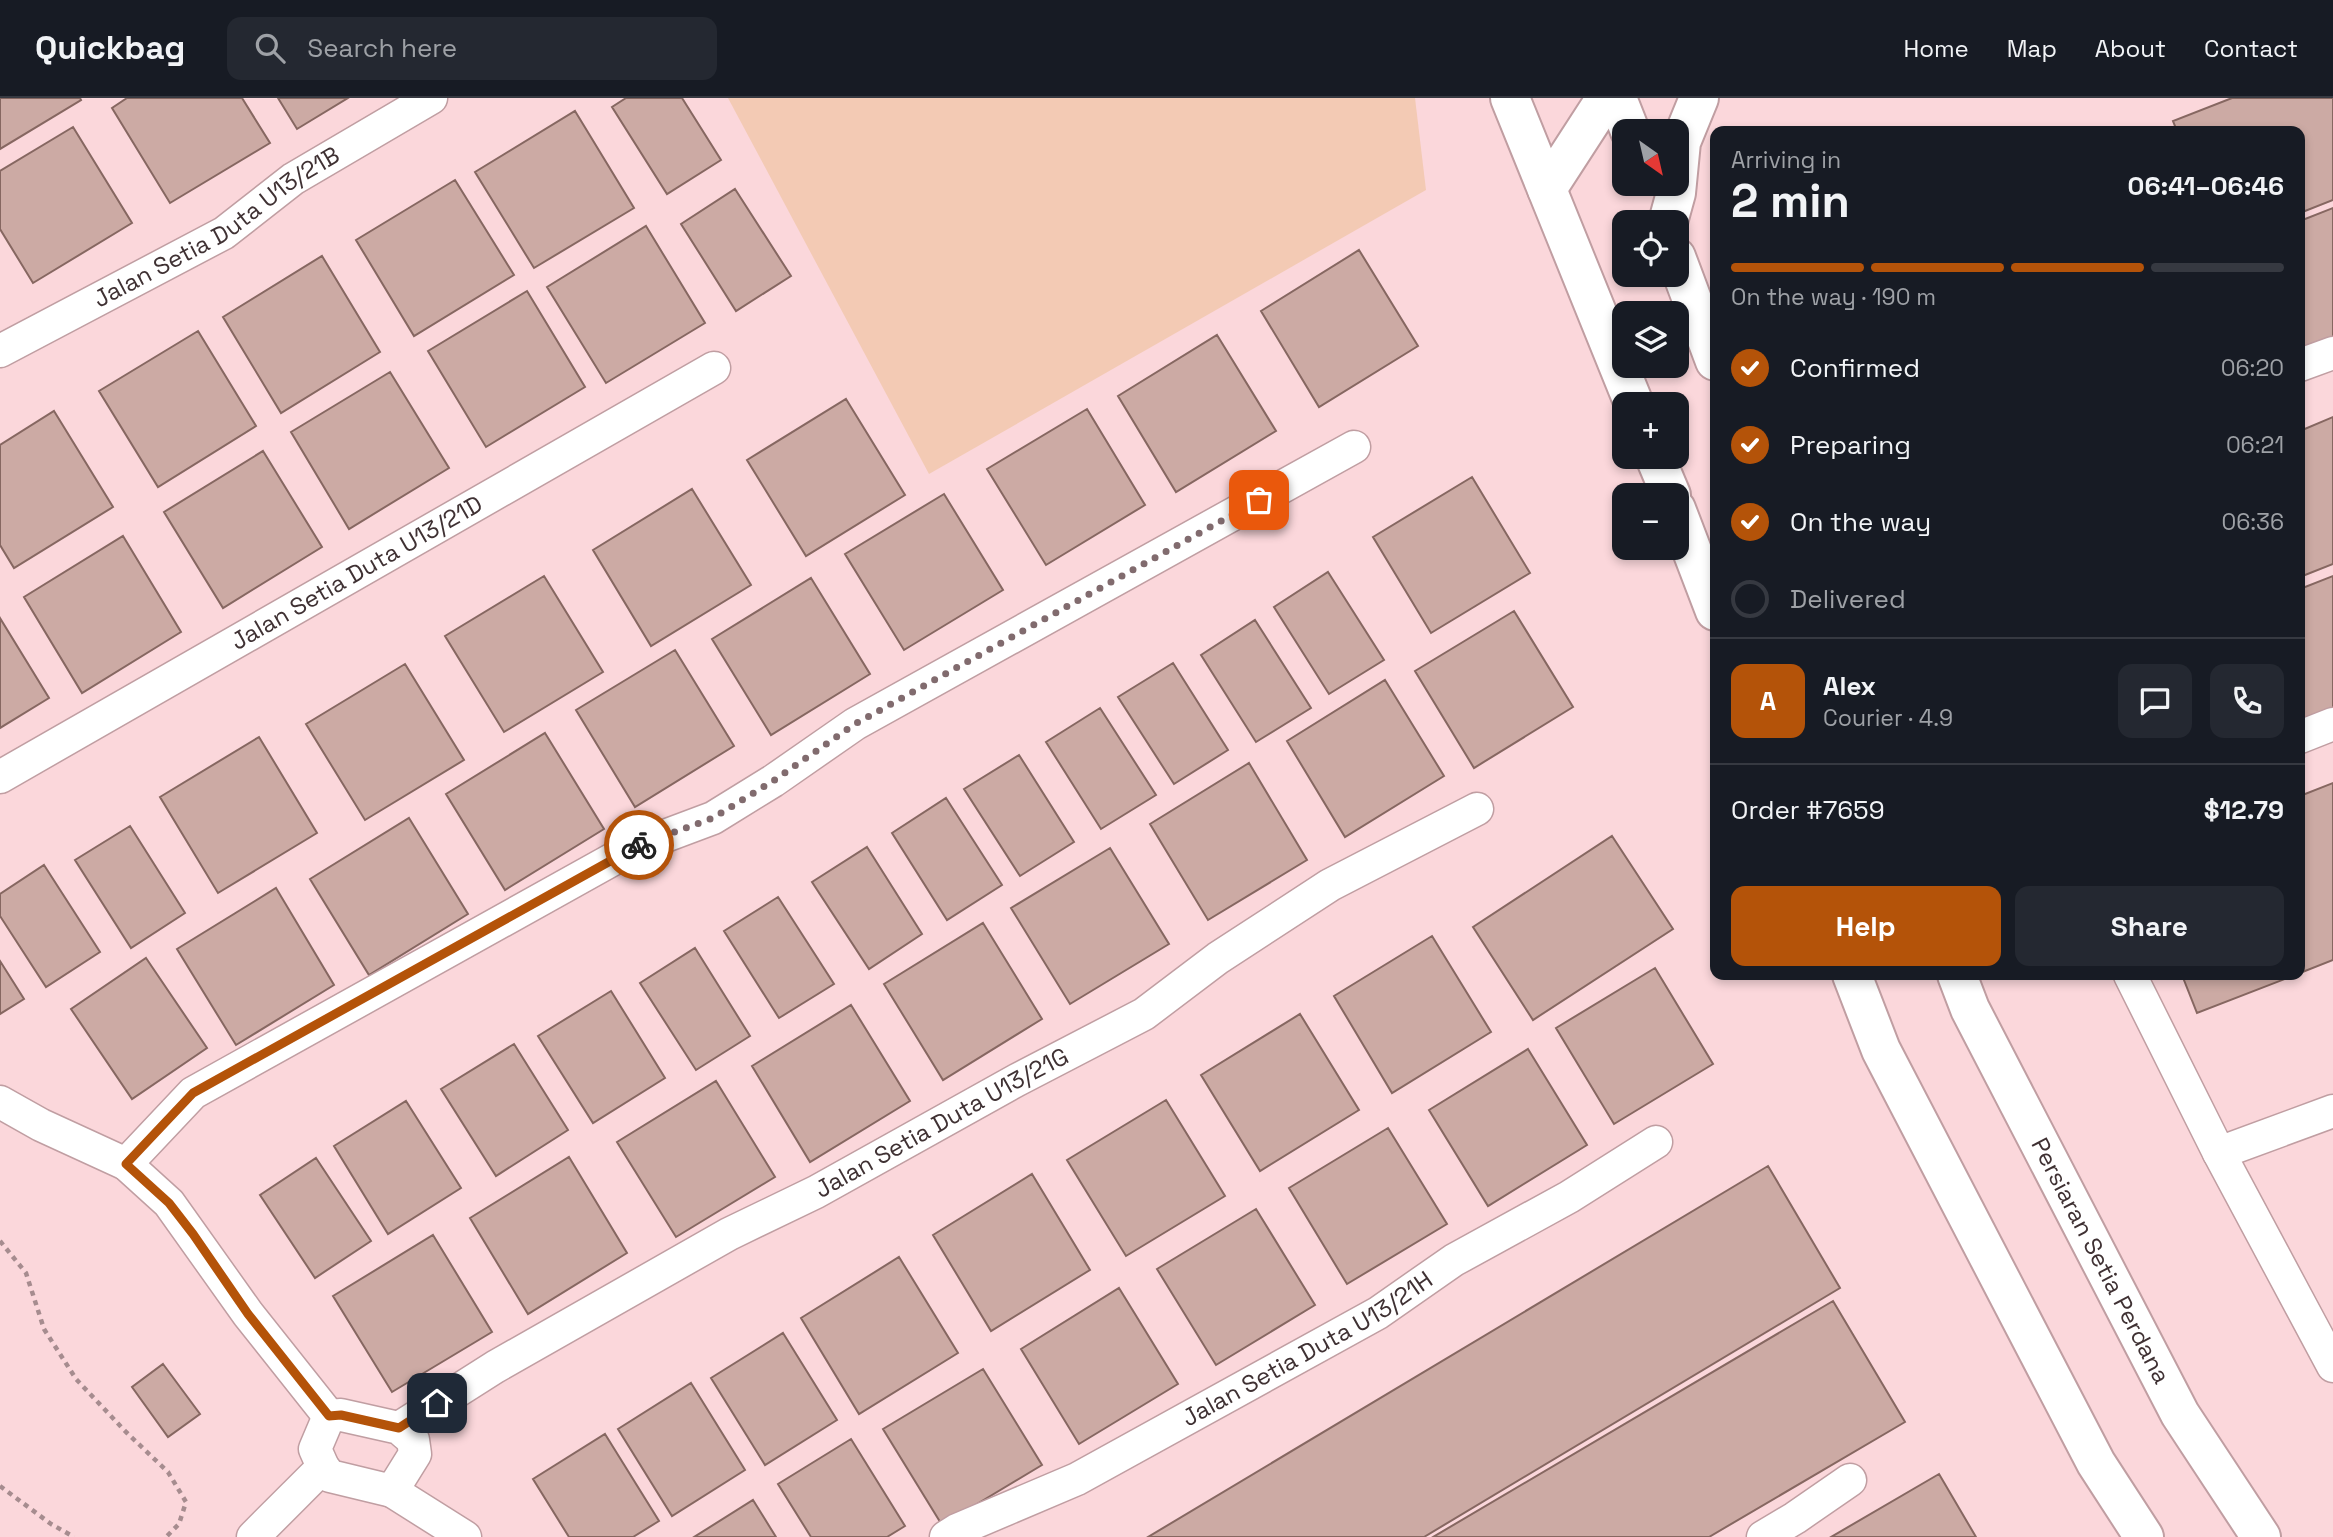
<!DOCTYPE html>
<meta charset="utf-8">
<style>
:root{--surface:#171b24;--page:#242831;--text:#f1f3f6;--muted:#9ea1a6;--line:#363941;--accent:#b45309}
body{margin:0;font-family:"Space Grotesk",sans-serif;background:var(--page);color:var(--text);height:100vh;display:flex;flex-direction:column;font-size:26px;white-space:nowrap}
*{box-sizing:border-box;margin:0}
p{font-size:23px;color:var(--muted)}
.icon{flex:none;width:38px;height:38px;fill:none;stroke:currentColor;stroke-width:2;stroke-linecap:round;stroke-linejoin:round}
.map{position:relative;flex:1;overflow:hidden}
.sheet{position:absolute;left:1710px;top:28px;width:595px;height:854px;display:flex;flex-direction:column;background:var(--surface);border-radius:14px;box-shadow:0 4px 10px #0003}
.sheet>*{flex:none}
.needle{width:46px;rotate:146deg}
.controls{position:absolute;left:1612px;top:21px;display:grid;gap:14px}
.controls a{display:grid;place-items:center;width:77px;height:77px;border-radius:14px;background:var(--surface);box-shadow:0 4px 10px #0003;font-size:35px}
.pin{position:absolute;display:grid;place-items:center;width:60px;height:60px;color:#fff;margin:-30px;border-radius:14px;box-shadow:0 4px 10px #0006}
.courier{position:absolute;display:grid;place-items:center;width:70px;height:70px;margin:-35px;border:5px solid #b45309;border-radius:50%;background:#fff;color:#222;box-shadow:0 2px 9px #0007}
.head em{font-style:normal;font-weight:700}
.head div{display:flex;flex-direction:column-reverse}
.head{display:flex;align-items:center;justify-content:space-between;height:119px;padding:0 21px}
h1{font-size:46px;font-weight:700;line-height:52px}
.bar{display:grid;grid-template-columns:repeat(4,1fr);gap:10px 7px;align-content:center;height:84px;padding:0 21px}
.bar i{height:9px;border-radius:5px;background:var(--line)}
.bar .selected{background:var(--accent)}
.bar p{grid-column:span 4}
.line{display:flex;align-items:center;gap:18px;padding:0 21px;border-top:2px solid var(--line)}
.line div{flex:1}
.round{display:grid;place-items:center;flex:none;width:74px;height:74px;border-radius:14px;background:var(--page)}
ol{padding:0 21px;list-style:none}
li{display:flex;align-items:center;gap:21px;height:77px}
li p{margin-inline-start:auto}
li .icon{padding:7px;border-radius:50%;background:var(--accent);color:#fff;stroke-width:4}
li:last-child{color:var(--muted)}
li i{width:38px;height:38px;border:4px solid var(--line);border-radius:50%}
.button{display:flex;gap:14px;margin-top:auto;padding:14px 21px}
.button a{flex:1;height:80px;border-radius:14px;background:var(--accent);color:#fff;font-size:28px;font-weight:700;line-height:80px;text-align:center}
.button a+a{background:var(--page);color:var(--text)}
header{display:flex;align-items:center;gap:42px;box-sizing:border-box;height:98px;padding:0 35px;background:var(--surface);border-bottom:2px solid var(--line)}
header strong{font-size:33px}
nav{display:flex;gap:38px;margin-inline-start:auto;font-size:24px}
.search{width:490px;height:63px;background:var(--page);display:flex;align-items:center;gap:18px;box-sizing:border-box;padding:0 24px;border-radius:14px;color:var(--muted);font-size:26px}
.map>svg:first-child{display:block}
.green{fill:#f3cab4}
.building{fill:#ccaaa4;stroke:#866761;stroke-width:2}
.lines{fill:none;stroke-linecap:round;stroke-linejoin:round}
.minor-casing{stroke:#c09ea2;stroke-width:35}
.secondary-casing{stroke:#c09ea2;stroke-width:42}
.path{stroke:#a68c8f;stroke-width:4.5;stroke-dasharray:5 5;stroke-linecap:butt}
.minor{stroke:#fff;stroke-width:32}
.secondary{stroke:#fff;stroke-width:38}
.done{stroke:#816b6e;stroke-width:7;stroke-dasharray:0 12.6}
.route{stroke:#b45309;stroke-width:9}
.labels{text-anchor:middle;stroke-width:5;stroke-linejoin:round;paint-order:stroke}
.street-label{font-size:24px;fill:#3f3133;stroke:#fee8eb}
</style>
<header>
<strong>Quickbag</strong>
<div class="search"><svg class="icon" aria-label="search" viewBox="0 0 24 24"><circle cx="10" cy="10" r="6"/><path d="M15 15l6 6"/></svg>Search here</div>
<nav><a>Home</a><a>Map</a><a>About</a><a>Contact</a></nav>
</header>
<div class="map">
<svg width="2333" height="1439" viewBox="0 0 2333 1439">
<rect width="100%" height="100%" fill="#fbd7db"/>
<!-- green -->
<path class="green" d="M728 0H1415L1426 92 929 376Z"/>
<!-- building -->
<path class="building" d="M0 0H80L81 2 0 51Z
M127 0H242L270 45 170 105 112 10Z
M278 0H348L297 31Z
M626 0H682L721 62 667 96 612 9Z
M2232 0H2333V102L2300 115V33H2177L2173 23Z
M575 13 634 110 534 170 475 74Z
M73 29 132 125 33 185 0 131V73Z
M455 82 514 177 414 238 356 142Z
M735 91 791 178 736 213 681 126Z
M2333 110V246L2300 259V123Z
M646 128 705 225 606 285 547 189Z
M1359 152 1418 248 1319 309 1261 213Z
M322 158 380 254 281 315 223 219Z
M527 193 585 289 486 349 428 253Z
M198 233 256 328 158 389 99 293Z
M1217 237 1276 333 1176 394 1118 298Z
M390 274 449 370 349 431 291 334Z
M846 301 905 397 806 458 747 362Z
M1087 311 1145 407 1046 467 987 371Z
M54 313 113 409 14 470 0 447V347Z
M2333 319V466L2300 479V333Z
M263 353 322 449 223 510 164 414Z
M1472 379 1530 475 1431 535 1373 439Z
M692 391 751 487 651 548 593 452Z
M944 396 1003 492 904 552 845 456Z
M123 438 181 534 82 595 24 499Z
M1328 474 1384 562 1329 596 1274 509Z
M544 478 603 574 504 634 445 538Z
M2333 478V610L2300 623V491Z
M811 480 870 576 771 637 712 541Z
M1514 513 1573 609 1474 670 1415 573Z
M0 520 49 600 0 630Z
M1255 522 1311 610 1256 644 1201 557Z
M675 552 734 648 635 709 576 612Z
M1173 565 1228 652 1174 686 1118 599Z
M405 566 464 662 365 722 306 626Z
M1385 582 1444 678 1345 739 1287 643Z
M1100 610 1156 697 1101 731 1046 644Z
M545 635 604 731 505 792 446 696Z
M259 639 317 735 218 795 160 699Z
M1019 657 1074 744 1020 778 964 691Z
M1249 665 1307 762 1208 822 1150 726Z
M2333 685V862L2300 875V698Z
M946 700 1002 787 947 822 892 735Z
M409 720 468 816 369 877 310 781Z
M130 728 185 815 131 850 75 762Z
M1612 738 1673 831 1533 922 1473 829Z
M867 749 922 836 869 871 812 784Z
M1110 750 1169 846 1070 906 1011 810Z
M44 767 100 854 46 889 0 818V796Z
M276 790 334 887 236 947 177 851Z
M778 799 834 886 779 920 724 833Z
M983 825 1042 921 943 982 884 886Z
M1432 838 1491 934 1392 995 1334 898Z
M695 850 750 938 696 972 640 885Z
M146 860 207 950 132 1001 71 911Z
M0 863 24 901 0 916Z
M1655 870 1713 966 1614 1026 1556 930Z
M2182 877H2295L2197 915Z
M611 893 665 980 593 1025 538 938Z
M851 907 910 1003 810 1064 752 968Z
M1300 916 1359 1012 1260 1073 1201 977Z
M514 946 568 1032 496 1078 441 991Z
M1528 951 1587 1047 1488 1108 1429 1012Z
M716 983 775 1079 676 1139 617 1044Z
M1166 1002 1225 1098 1126 1158 1067 1062Z
M406 1003 461 1090 388 1136 334 1048Z
M1388 1030 1447 1126 1347 1186 1289 1090Z
M569 1059 627 1155 528 1216 470 1120Z
M316 1060 371 1143 315 1180 260 1097Z
M1768 1068 1840 1190 1424 1439H1148Z
M1032 1076 1090 1172 991 1233 933 1137Z
M1256 1111 1315 1207 1216 1267 1157 1171Z
M433 1137 492 1234 392 1294 333 1198Z
M899 1159 958 1255 859 1316 801 1220Z
M1119 1190 1178 1286 1079 1346 1021 1251Z
M1833 1203 1905 1324 1709 1439H1433Z
M783 1235 837 1322 765 1367 711 1280Z
M163 1266 200 1316 168 1339 132 1289Z
M983 1271 1042 1367 942 1427 883 1331Z
M691 1285 745 1372 672 1418 618 1331Z
M605 1336 659 1423 633 1439H569L533 1381Z
M851 1341 905 1428 887 1439H811L778 1386Z
M1939 1376 1976 1439H1831Z
M753 1402 776 1439H694Z"/>
<g class="lines">
<!-- minor casing -->
<g class="minor-casing">
<g id="minor">
<path id="s1" d="M0 253 224 135 293 81 431 0"/>
<path d="M2300 267 2333 255"/>
<path d="M2300 639 2333 626"/>
<path id="s2" d="M0 679 714 270"/>
<path d="M2130 877 2219 1055 2333 1268"/>
<path d="M0 1004 41 1027 126 1066 169 1105 248 1216 329 1318"/>
<path d="M2219 1055 2333 1013"/>
<path d="M126 1066 193 995 633 750 713 720 773 683 855 626 1354 349"/>
<path d="M341 1317 399 1330 413 1342 415 1356 392 1393 330 1378 323 1369 315 1351 329 1318Z"/>
<path id="s3" d="M399 1330 495 1269 729 1136 816 1094 1017 982 1144 916 1218 860 1330 787 1477 711"/>
<path d="M392 1393 465 1439"/>
<path d="M253 1439 323 1369"/>
<path id="s4" d="M946 1439 957 1432 1077 1381 1378 1215 1454 1162 1569 1099 1656 1044"/>
<path d="M1763 1439 1795 1420 1850 1382"/>
</g>
</g>
<!-- secondary casing -->
<g class="secondary-casing">
<g id="secondary">
<path d="M1510 0 1634 306"/>
<path d="M1617 0 1630 33"/>
<path d="M1547 91 1606 0"/>
<path d="M1668 124 1676 95 1681 44 1699 0"/>
<path d="M1676 159 1715 263"/>
<path d="M1655 359 1671 397"/>
<path d="M1676 411 1715 513"/>
<path d="M1852 877 1881 952 2096 1365 2144 1439"/>
<path id="s5" d="M1957 877 1970 911 2180 1316 2261 1439"/>
</g>
</g>
<!-- path -->
<path class="path" d="M0 1143 26 1175 44 1231 76 1281 126 1334 168 1374 186 1404 179 1426 166 1439
M0 1388 51 1426 74 1439"/>
<!-- minor -->
<use href="#minor" class="minor"/>
<!-- secondary -->
<use href="#secondary" class="secondary"/>
</g>
<g class="lines">
<!-- done -->
<path class="done" d="M639 747 713 720 773 683 855 626 1259 402"/>
<!-- route -->
<path class="route" d="M437 1305 399 1330 341 1317 329 1318 248 1216 193 1136 169 1105 126 1066 193 995 639 747"/>
</g>
<g class="labels">
<!-- street labels -->
<g class="street-label">
<text dy="8" stroke="none"><textPath href="#s1" startOffset="250">Jalan Setia Duta U13/21B</textPath></text>
<text dy="8" stroke="none"><textPath href="#s2" startOffset="411">Jalan Setia Duta U13/21D</textPath></text>
<text dy="8" stroke="none"><textPath href="#s3" startOffset="623">Jalan Setia Duta U13/21G</textPath></text>
<text dy="8" stroke="none"><textPath href="#s5" startOffset="320">Persiaran Setia Perdana</textPath></text>
<text dy="8" stroke="none"><textPath href="#s4" startOffset="408">Jalan Setia Duta U13/21H</textPath></text>
</g>
</g>
</svg>
<div class="controls">
<a><svg class="needle" viewBox="-14 -14 28 28"><path d="M0-13l5 13h-10z" fill="#e53935"/><path d="M0 13l5-13h-10z" fill="#9ea1a6"/></svg></a>
<a><svg class="icon" aria-label="locate" viewBox="0 0 24 24"><circle cx="12" cy="12" r="6"/><path d="M12 2v4M12 18v4M2 12h4M18 12h4"/></svg></a>
<a><svg class="icon" aria-label="layers" viewBox="0 0 24 24"><path d="M12 4l9 5-9 5-9-5zM3 14l9 5 9-5"/></svg></a>
<a>+</a>
<a>−</a>
</div>
<div class="pin" style="left:1259px;top:402px;background:#ea580c"><svg class="icon" aria-label="bag" viewBox="0 0 24 24"><path d="M5 8h14l-1 12H6zM9 8a3 3 0 0 1 6 0"/></svg></div>
<div class="pin" style="left:437px;top:1305px;background:#1f2937"><svg class="icon" aria-label="home" viewBox="0 0 24 24"><path d="M3 11l9-7 9 7M6 9v11h12V9"/></svg></div>
<div class="courier" style="left:639px;top:747px"><svg class="icon" aria-label="bike" viewBox="0 0 24 24"><circle cx="6" cy="16" r="4"/><circle cx="18" cy="16" r="4"/><path d="M6 16l4-8h5l3 8M10 8l3 8H6M13 5h3"/></svg></div>
<section class="sheet">
<div class="head"><div><h1>2 min</h1><p>Arriving in</p></div><em>06:41–06:46</em></div>
<div class="bar"><i class="selected"></i><i class="selected"></i><i class="selected"></i><i></i><p>On the way · 190 m</p></div>
<ol>
<li><svg class="icon" aria-label="check" viewBox="0 0 24 24"><path d="M5 12l5 5 9-10"/></svg>Confirmed<p>06:20</p></li>
<li><svg class="icon" aria-label="check" viewBox="0 0 24 24"><path d="M5 12l5 5 9-10"/></svg>Preparing<p>06:21</p></li>
<li><svg class="icon" aria-label="check" viewBox="0 0 24 24"><path d="M5 12l5 5 9-10"/></svg>On the way<p>06:36</p></li>
<li><i></i>Delivered</li>
</ol>
<div class="line" style="height:126px"><b class="round" style="background:var(--accent);color:#fff">A</b><div><b>Alex</b><p>Courier · 4.9</p></div><a class="round"><svg class="icon" aria-label="chat" viewBox="0 0 24 24"><path d="M4 5h16v11H9l-5 4z"/></svg></a><a class="round"><svg class="icon" aria-label="phone" viewBox="0 0 24 24"><path d="M5 4h4l2 5-3 2q2 4 5 5l2-3 5 2v4C11 20 4 13 5 4z"/></svg></a></div>
<div class="line" style="height:91px"><div>Order #7659</div><b>$12.79</b></div>
<div class="button"><a>Help</a><a>Share</a></div>
</section>
</div>
